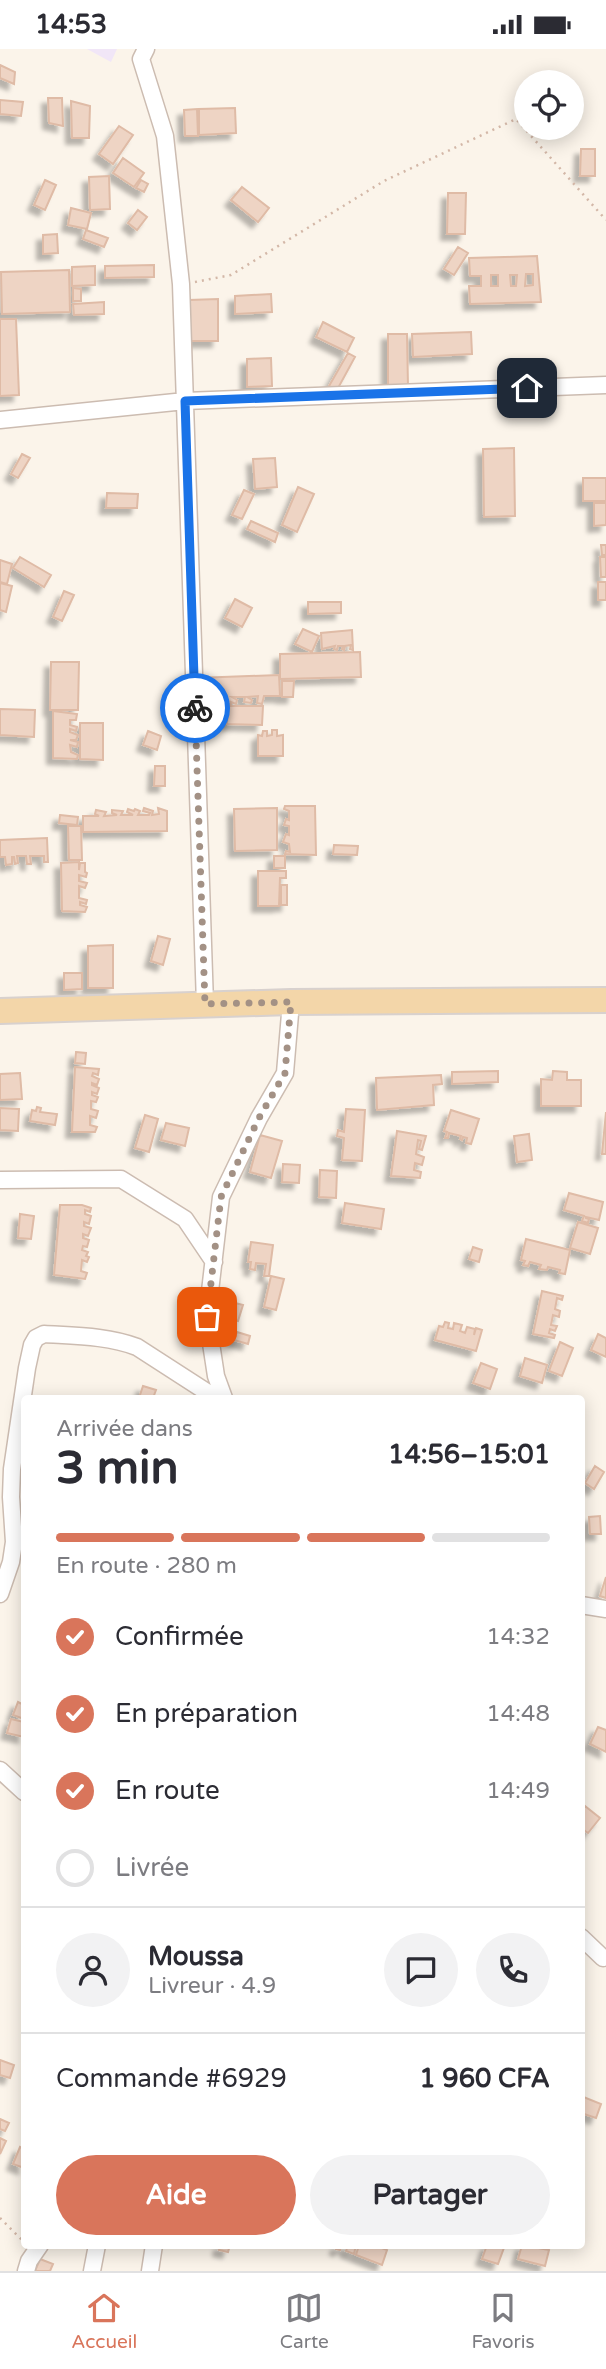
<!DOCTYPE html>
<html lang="fr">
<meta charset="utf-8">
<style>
:root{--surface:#fff;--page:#f2f2f3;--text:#2b2b33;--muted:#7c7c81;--line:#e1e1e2;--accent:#d9755b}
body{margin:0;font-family:"Varela Round",sans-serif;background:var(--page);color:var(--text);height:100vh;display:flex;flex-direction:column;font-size:26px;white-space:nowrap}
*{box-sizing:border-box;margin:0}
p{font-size:23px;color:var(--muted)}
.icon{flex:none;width:38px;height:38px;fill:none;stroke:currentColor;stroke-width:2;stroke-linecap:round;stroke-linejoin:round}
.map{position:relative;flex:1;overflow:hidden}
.details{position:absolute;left:21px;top:1346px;width:564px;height:854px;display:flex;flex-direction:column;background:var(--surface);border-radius:7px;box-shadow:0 4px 18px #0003}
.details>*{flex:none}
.tools{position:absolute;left:514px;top:21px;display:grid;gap:14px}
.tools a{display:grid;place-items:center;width:70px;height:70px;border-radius:50%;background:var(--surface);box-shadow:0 4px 18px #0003;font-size:35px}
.pin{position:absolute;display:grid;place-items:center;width:60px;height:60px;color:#fff;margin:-30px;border-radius:14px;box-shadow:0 4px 10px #0006}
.courier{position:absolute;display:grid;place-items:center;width:70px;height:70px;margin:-35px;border:5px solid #1a73e8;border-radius:50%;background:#fff;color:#222;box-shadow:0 2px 9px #0007}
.overview em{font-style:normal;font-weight:700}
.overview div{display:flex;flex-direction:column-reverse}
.overview{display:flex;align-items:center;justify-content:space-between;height:119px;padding:0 35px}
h1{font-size:46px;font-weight:700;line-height:52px}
.bar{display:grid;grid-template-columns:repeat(4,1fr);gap:10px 7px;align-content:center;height:84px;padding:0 35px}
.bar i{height:9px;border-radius:5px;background:var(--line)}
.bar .selected{background:var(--accent)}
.bar p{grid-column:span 4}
.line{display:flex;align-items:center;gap:18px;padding:0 35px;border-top:2px solid var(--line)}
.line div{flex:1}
.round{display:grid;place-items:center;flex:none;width:74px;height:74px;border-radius:37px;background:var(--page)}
ol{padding:0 35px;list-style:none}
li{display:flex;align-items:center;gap:21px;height:77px}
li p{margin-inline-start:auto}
li .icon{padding:7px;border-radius:50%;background:var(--accent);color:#fff;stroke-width:4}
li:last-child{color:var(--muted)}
li i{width:38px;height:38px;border:4px solid var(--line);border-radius:50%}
.button{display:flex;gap:14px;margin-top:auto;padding:14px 35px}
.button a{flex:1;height:80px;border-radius:42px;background:var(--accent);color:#fff;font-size:28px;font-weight:700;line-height:80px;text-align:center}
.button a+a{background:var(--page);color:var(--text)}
.status{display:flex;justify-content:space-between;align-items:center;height:49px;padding:0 35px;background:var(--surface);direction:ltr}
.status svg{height:19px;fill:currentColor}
.tab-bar{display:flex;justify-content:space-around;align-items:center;height:98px;border-top:2px solid var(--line);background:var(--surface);font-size:19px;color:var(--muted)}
.tab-bar a{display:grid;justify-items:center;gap:4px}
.tab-bar .selected{color:var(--accent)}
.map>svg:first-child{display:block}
.education{fill:#f1e6f7}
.building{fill:#eed4c4;stroke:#dfbba6;stroke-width:2;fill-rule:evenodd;filter:url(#shadow)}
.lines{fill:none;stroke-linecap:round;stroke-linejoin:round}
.minor-casing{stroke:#ccbcb1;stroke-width:19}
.primary-casing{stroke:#d8d1ce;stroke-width:28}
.path{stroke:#d3b7a7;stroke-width:2.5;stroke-dasharray:2 5;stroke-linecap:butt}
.minor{stroke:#fff;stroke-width:16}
.primary{stroke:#f3d6a9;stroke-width:24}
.done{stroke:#a39185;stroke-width:7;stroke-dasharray:0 12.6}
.route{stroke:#1a73e8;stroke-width:9}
</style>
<div class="status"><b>14:53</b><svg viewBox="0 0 49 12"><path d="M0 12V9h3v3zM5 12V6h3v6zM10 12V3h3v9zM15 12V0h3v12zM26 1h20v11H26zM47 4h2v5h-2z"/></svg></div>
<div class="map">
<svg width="606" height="2222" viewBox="0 0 606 2222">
<defs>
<filter id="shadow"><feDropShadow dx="-6" dy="6" stdDeviation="2" flood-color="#0004"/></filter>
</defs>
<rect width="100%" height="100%" fill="#fbf4ea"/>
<!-- education -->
<path class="education" d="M87 0H117L111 13Z"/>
<!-- building -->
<path class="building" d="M0 16 15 23 14 35 0 29Z
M48 49H62L63 77 49 74Z
M0 51 23 53 21 67 0 65Z
M71 52 90 57 89 89H72Z
M235 59 236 84 199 86V60Z
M197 60 198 87H185L184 61Z
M119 77 133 86 113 115 99 105Z
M581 100H595V127H580Z
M123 109 144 124 134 138 113 124Z
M109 127 110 160 90 161 89 128Z
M45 131 56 136 45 161 34 156Z
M141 131 148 135 144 143 136 139Z
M242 138 269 159 258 173 231 151Z
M448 144H466L465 185H447Z
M71 159 91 164 87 180 68 176Z
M138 161 147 168 137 181 128 174Z
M86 181 108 189 104 198 83 190Z
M57 185 58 204 43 205V186Z
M458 198 468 204 454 226 444 220Z
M537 207 541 253 470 255 469 237H481V227H470L469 209ZM526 225H533V236L525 237ZM491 226H498V237H491ZM510 226H517L516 237H511Z
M154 216V228L105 229V217Z
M95 217V236L72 237V218Z
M69 221 70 263 2 265 1 223Z
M73 239 81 240V252H73Z
M271 245 272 263 235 265V247Z
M218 250V292H190L189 251Z
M104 253V265L74 266 73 255Z
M0 270H16L19 346 0 347Z
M323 273 354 289 347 303 316 288Z
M471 283 472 305 413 308 412 285Z
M388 285H407L408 338H388Z
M348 304 355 308 337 341 329 337Z
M271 309 272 337 247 338V310Z
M514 399 515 467 484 468 483 400Z
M22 405 30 409 18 429 11 425Z
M275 409 277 438 255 440 253 410Z
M583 429H606V452H583Z
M298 438 314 445 297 483 282 476Z
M244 441 254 445 242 470 232 466Z
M107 444 138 445 137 459H106Z
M594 454H606V476L594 477Z
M251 472 278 484 275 493 247 480Z
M601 496H606V506H602Z
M20 508 51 526 44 538 13 519Z
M600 508H606V528H601Z
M0 511 12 515 7 535 0 533Z
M598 533H606V551H598Z
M0 534 12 537 6 563 0 561Z
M64 542 74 546 62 572 53 568Z
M235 550 252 559 242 578 225 569Z
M308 553H341V564L308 565Z
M303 580 319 587 312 603 295 595Z
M352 581 353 601 350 600 351 596 345 597 344 601 342 600 343 597H338L337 601 334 600 335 597 322 600 321 584Z
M360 603 361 628 280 630V605Z
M51 613H79L78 661H50Z
M279 626 280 647H264L262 655 257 654 258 647 247 648 252 651 251 654 244 653 245 648H232L237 651 236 655 231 653V655H225V648L215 649 212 655 207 653 209 649H196V629Z
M282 632H294L293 648H282Z
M198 656H207V672H198Z
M227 657H263L262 676 227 675Z
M0 660 35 661 34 688 0 686Z
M53 662 77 665 76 671H70V676L77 678 76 682 70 680V683L78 686 76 691H70L78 693 77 698 70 696 71 703 78 706 77 710 53 709Z
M80 674H103V711L80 710Z
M272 681H277V687L283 686V707H258V686L262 687 263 682H267V687L272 686Z
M148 682 161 687 157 701 143 696Z
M155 717H165V737H154Z
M285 757H315L316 806 285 805 286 802 290 803 289 795 283 793 286 785 289 786V777L284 776 286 770 289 771V762L284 760Z
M144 759 153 762 152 766 159 765 158 759 167 762V782L83 783V767H99L95 765 96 761 106 763 104 767 117 766 112 764V761L123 762 121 766H133L127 763 128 760 134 762 135 760 140 762 138 766H149L150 764 143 762Z
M277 759V801L235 802 234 760Z
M60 766 78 768 77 776 59 774Z
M68 777H81L82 811H69Z
M47 789 48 813H44V807H30L31 815H27L26 807H17L18 814 15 815 14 808H12V815L6 816 5 808H0V791Z
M334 796 358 797 357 806 333 805Z
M274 807H285V819H274Z
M79 813V821L80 814H85V823L87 824 86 828 79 826V832L87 834 85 839 79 837V849L87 851 86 855 80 853V856L87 858 85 863 62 862 61 814Z
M258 822H286V829H280L279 857H258Z
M281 836H287V856H281Z
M158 887 170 890 163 916 151 912Z
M113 896V939H88V897Z
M64 924H82V940L64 941Z
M76 1003 86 1004 85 1015 75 1014Z
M75 1018 99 1020 98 1026 93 1024 92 1027 99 1030 97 1036 92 1034V1036L99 1039 97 1045 92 1043V1046L98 1048 96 1053 91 1052V1060L98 1062 96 1069 90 1067V1076L97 1078 95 1083H72Z
M498 1022V1033L452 1035V1023Z
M553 1022 567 1023V1031H581V1057H541V1030L552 1031Z
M20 1024 22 1050 0 1051V1025Z
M441 1026 442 1035 433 1036 434 1056 377 1061 376 1029Z
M37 1058 41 1059 40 1063 57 1065 55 1076 30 1072 32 1061 36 1062Z
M0 1059 19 1060 18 1082 0 1081Z
M346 1060 365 1061 362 1112 342 1111 344 1089 337 1087 338 1081 344 1083Z
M451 1061 479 1070 471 1095 466 1094 467 1089 463 1088 462 1091 460 1090 461 1087 449 1084 448 1089H445L447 1083 444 1082Z
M606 1063V1105H602Z
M145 1066 158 1070 149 1103 135 1099Z
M166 1074 189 1079 185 1097 161 1091Z
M397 1082 426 1087 422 1101 419 1100 421 1092 418 1091 416 1105 424 1108 422 1116 415 1114 414 1121 421 1123 420 1129 391 1127Z
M529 1085 532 1111 517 1113 514 1087Z
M260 1086 282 1092 271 1129 250 1123Z
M283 1115 300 1116 299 1134 282 1133Z
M320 1121 337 1122 336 1149 319 1148Z
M569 1144 603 1153 599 1171 586 1168V1169L589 1170 588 1174 582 1172 584 1167 564 1161Z
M345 1154 384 1160 381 1180 342 1174Z
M60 1156H82L91 1159 90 1163 85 1161V1165L91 1167 89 1175 84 1173V1177L91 1179 88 1187 83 1185V1189L89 1191 87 1198 83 1197 82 1201 88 1203 86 1207 89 1208 87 1213 82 1211 81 1222 87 1224 85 1230 54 1226Z
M20 1165 34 1167 31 1190 18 1189Z
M578 1173 598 1179 590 1205 570 1199Z
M526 1190 570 1201 565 1225 559 1224 560 1221 548 1218 547 1221 539 1220 541 1216 530 1213 528 1217 523 1216 525 1212 521 1211Z
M251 1193 273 1196 269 1227H264L266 1215 256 1214 255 1221 250 1220 251 1213H248Z
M473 1198 482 1201 479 1213 469 1210Z
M271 1227 284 1230 276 1261 264 1258Z
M542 1242 563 1247 562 1251 557 1249 555 1260 560 1262 559 1268 553 1266 551 1276 557 1277 555 1282 550 1280 549 1284 555 1286 554 1289 533 1285Z
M227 1252 243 1256 238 1272 222 1268Z
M445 1273 449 1274 448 1279 453 1280 454 1274 462 1276 460 1282 465 1284 467 1278 475 1280 474 1286 476 1279 482 1281 476 1302 435 1291 439 1277 443 1278Z
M237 1283 250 1287 248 1295 234 1291Z
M598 1285 606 1289V1308L591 1301Z
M560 1293 573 1299 562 1327 549 1322Z
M525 1309 547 1316 542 1334 520 1327Z
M481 1314 497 1320 490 1340 473 1334Z
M143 1337 156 1341 153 1349H139Z
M595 1417 604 1423 594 1440 585 1434Z
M600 1467 601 1485H590L589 1468Z
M606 1528V1549L600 1547Z
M18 1653 24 1656V1670L13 1666Z
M11 1670 24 1673V1688L7 1684Z
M598 1678 606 1681V1703L590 1695Z
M585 1757 600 1769 588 1784 581 1779V1763Z
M0 2011 14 2016 10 2029 0 2026Z
M581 2047 601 2055 596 2069 581 2064Z
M0 2070 9 2074 5 2082 0 2080Z
M0 2089 6 2092 0 2105Z
M20 2098 24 2100V2119L13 2115Z
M220 2196H230L228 2203 219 2201Z
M337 2196H356L354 2205 346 2202 347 2199 342 2197 340 2201 336 2200Z
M359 2196H374L387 2201 382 2216 356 2206Z
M487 2196H505L498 2215 482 2210Z
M522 2196 549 2201 545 2217 518 2210Z
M40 2210 53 2215 50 2222H35Z"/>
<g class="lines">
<!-- minor casing -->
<g class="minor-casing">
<path id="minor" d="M146 0 141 10 165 87 181 235 205 955
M0 371 185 352 606 336
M0 1131 121 1130 185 1170 214 1213
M224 1349 216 1327 207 1268 221 1148 259 1069 285 1024 291 953
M0 1545 11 1513 14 1493 11 1448 12 1420 27 1319 32 1296 36 1289 44 1285C76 1287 108 1287 137 1298L216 1349
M581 1556 606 1560
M0 1721 24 1743
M581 1888 603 1909
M26 2222 29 2212 40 2196
M92 2222 97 2196
M150 2222 154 2196"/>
</g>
<!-- primary casing -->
<g class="primary-casing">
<path id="primary" d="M0 962 291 953 606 951"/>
</g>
<!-- path -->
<path class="path" d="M195 233 231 226 384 132 516 70 606 171
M0 2169 24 2193"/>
<!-- minor -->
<use href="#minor" class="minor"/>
<!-- primary -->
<use href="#primary" class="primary"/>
</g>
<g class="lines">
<!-- done -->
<path class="done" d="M195 659 205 955 291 953 285 1024 259 1069 221 1148 207 1268"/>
<!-- route -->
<path class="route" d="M195 659 185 352 527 339"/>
</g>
</svg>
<div class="tools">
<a><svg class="icon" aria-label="locate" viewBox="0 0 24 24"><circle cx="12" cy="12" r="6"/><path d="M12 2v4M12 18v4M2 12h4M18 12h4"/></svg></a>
</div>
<div class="pin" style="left:207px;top:1268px;background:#ea580c"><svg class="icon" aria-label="bag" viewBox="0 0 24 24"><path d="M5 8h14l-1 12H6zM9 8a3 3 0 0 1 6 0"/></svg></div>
<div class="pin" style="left:527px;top:339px;background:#1f2937"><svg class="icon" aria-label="home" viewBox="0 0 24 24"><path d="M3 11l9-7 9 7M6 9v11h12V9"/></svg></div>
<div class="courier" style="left:195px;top:659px"><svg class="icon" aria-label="bike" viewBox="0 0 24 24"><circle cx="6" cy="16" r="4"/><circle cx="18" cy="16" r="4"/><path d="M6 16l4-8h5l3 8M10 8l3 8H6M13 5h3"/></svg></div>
<section class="details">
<div class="overview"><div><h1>3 min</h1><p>Arrivée dans</p></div><em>14:56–15:01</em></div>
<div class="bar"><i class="selected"></i><i class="selected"></i><i class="selected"></i><i></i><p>En route · 280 m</p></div>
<ol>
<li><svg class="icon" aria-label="check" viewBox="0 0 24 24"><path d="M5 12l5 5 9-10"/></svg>Confirmée<p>14:32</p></li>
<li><svg class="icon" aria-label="check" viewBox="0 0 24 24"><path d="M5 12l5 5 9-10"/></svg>En préparation<p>14:48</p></li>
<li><svg class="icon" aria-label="check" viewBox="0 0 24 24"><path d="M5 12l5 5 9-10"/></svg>En route<p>14:49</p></li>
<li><i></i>Livrée</li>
</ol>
<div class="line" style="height:126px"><a class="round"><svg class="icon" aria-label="person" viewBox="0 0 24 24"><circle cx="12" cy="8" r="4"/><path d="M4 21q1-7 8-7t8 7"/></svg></a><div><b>Moussa</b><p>Livreur · 4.9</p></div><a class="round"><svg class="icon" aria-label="chat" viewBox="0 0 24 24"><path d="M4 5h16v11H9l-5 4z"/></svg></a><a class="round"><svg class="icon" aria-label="phone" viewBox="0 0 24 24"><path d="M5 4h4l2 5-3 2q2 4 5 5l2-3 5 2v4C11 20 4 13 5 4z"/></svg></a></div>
<div class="line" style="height:91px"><div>Commande #6929</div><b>1 960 CFA</b></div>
<div class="button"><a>Aide</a><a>Partager</a></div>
</section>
</div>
<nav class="tab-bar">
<a class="selected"><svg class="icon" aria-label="home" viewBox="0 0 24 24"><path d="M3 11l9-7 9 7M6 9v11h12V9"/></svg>Accueil</a>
<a><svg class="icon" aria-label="map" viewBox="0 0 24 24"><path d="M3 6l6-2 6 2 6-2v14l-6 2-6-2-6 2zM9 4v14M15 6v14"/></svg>Carte</a>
<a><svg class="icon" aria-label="saved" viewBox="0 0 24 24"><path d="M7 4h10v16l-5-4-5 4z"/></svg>Favoris</a>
</nav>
